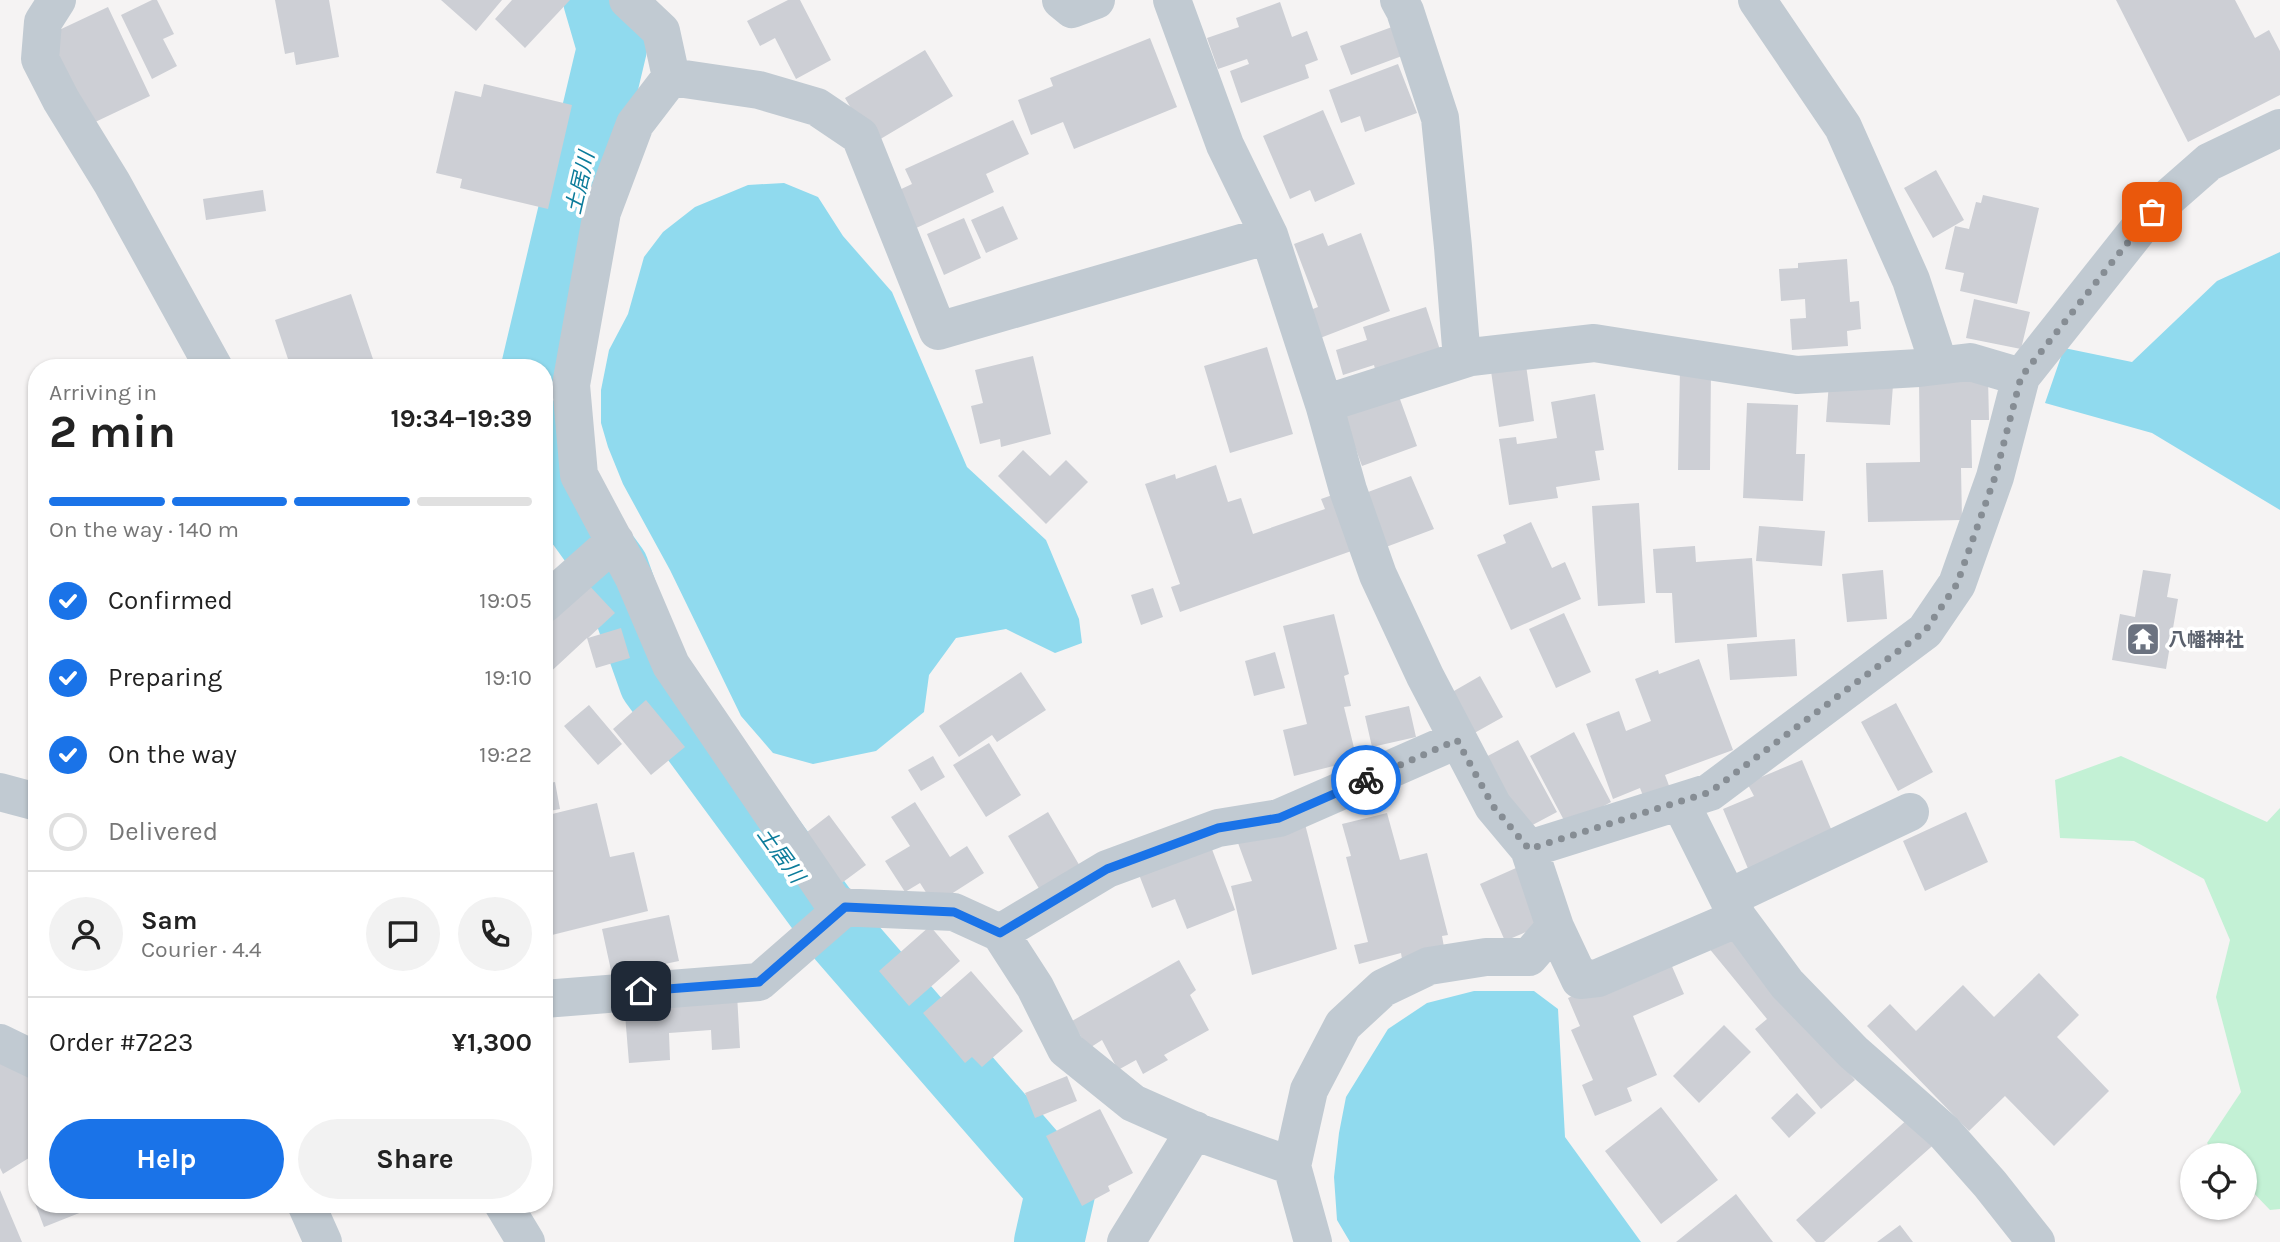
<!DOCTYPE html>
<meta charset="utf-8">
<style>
:root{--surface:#fff;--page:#f2f2f2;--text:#222;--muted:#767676;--line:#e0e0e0;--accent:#1a73e8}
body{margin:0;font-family:Karla,"Noto Sans JP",sans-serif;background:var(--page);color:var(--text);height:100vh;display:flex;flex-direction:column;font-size:26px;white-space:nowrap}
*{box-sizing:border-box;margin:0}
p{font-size:23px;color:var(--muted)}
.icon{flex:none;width:38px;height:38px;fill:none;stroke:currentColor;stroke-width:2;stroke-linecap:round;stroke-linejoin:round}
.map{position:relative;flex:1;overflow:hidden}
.sheet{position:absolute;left:28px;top:359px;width:525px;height:854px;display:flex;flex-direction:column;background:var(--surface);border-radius:28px;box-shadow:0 2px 5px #0004}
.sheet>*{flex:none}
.tools{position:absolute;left:2180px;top:1143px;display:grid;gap:14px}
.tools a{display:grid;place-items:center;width:77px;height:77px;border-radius:50%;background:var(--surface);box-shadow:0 2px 5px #0004;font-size:35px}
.pin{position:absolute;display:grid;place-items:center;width:60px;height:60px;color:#fff;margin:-30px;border-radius:14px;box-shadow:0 4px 10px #0006}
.courier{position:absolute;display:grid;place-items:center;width:70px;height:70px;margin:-35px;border:5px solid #1a73e8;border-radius:50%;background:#fff;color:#222;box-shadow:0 2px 9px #0007}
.overview em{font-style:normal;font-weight:700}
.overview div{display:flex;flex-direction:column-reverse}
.overview{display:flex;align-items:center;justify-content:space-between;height:119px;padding:0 21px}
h1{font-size:46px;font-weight:700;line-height:52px}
.bar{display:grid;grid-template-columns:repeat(4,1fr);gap:10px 7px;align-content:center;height:84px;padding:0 21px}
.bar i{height:9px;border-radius:5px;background:var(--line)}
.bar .selected{background:var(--accent)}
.bar p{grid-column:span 4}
.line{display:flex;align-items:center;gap:18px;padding:0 21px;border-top:2px solid var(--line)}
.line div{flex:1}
.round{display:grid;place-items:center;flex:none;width:74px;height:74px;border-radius:37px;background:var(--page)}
ol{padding:0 21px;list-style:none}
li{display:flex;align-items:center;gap:21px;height:77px}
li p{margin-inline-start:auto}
li .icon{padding:7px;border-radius:50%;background:var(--accent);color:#fff;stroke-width:4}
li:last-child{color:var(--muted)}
li i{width:38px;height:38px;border:4px solid var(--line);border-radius:50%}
.cta{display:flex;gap:14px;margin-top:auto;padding:14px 21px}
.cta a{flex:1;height:80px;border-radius:42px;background:var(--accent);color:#fff;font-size:28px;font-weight:700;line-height:80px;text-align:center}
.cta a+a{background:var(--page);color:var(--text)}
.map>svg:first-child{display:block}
.green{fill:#c3f1d5}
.water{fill:#90daee}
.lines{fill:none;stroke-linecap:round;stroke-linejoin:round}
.river{stroke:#90daee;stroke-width:70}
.building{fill:#cdcfd5}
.minor{stroke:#c1cad2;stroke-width:38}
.done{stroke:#868d94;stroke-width:7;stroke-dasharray:0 12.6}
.route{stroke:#1a73e8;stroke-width:9}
.labels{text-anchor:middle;stroke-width:7;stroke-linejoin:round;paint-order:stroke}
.worship-label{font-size:19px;font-weight:bold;fill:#5b616d;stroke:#fff;text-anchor:start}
.water-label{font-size:21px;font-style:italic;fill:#0c7c9b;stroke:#fff}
</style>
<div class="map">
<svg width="2280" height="1242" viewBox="0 0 2280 1242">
<rect width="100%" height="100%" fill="#f5f3f3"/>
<!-- green -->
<path class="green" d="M2121 756 2267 822 2280 808V1209L2270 1210 2245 1184V1155H2218L2207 1143 2241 1092 2216 997 2230 940 2204 879 2134 841 2060 838 2055 780Z"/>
<!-- water -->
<path class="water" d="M784 183 818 197 843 236 892 292 967 467 1046 540 1079 619 1082 643 1055 653 1006 629 956 638 929 675 924 712 876 751 813 764 773 753 741 716 670 570 623 484 608 447 601 423V390L609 350 628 314 644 257 663 232 695 207 748 185Z
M2280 252V510L2152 433 2045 403 2064 348 2132 362 2217 281Z
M1474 991H1534L1558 1009 1565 1137 1641 1242H1350L1337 1220 1334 1177 1339 1133 1346 1097 1388 1029 1427 1003Z"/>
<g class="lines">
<!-- river -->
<path class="river" d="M536 368 612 48 598 0
M544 434 556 489 614 569 654 682 842 937 1061 1189 1049 1242"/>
</g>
<!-- building -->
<path class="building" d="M152 0H157L174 34 163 39 177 66 152 79 121 15Z
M275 0H329L339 57 296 65 294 52 285 54Z
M441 0H502L476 31Z
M512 0H570L525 48 495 19Z
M788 0H800L831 60 796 79 775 38 760 46 747 21Z
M2116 0H2235L2255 38 2269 30 2280 51V95L2188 142Z
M1280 2 1292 37 1307 31 1318 60 1305 65 1309 78 1241 103 1230 71 1249 64 1247 59 1218 69 1207 38 1239 27 1236 18Z
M108 7 150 96 91 124 54 47 57 31Z
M1392 27 1402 56 1351 75 1340 46Z
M1150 38 1177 107 1074 149 1063 122 1031 135 1018 100 1053 86 1050 78Z
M925 50 953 96 872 144 845 98Z
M1398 64 1417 113 1365 132 1360 116 1341 123 1329 90Z
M484 84 572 105 548 209 460 188 462 179 436 173 455 91 481 97Z
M1323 110 1355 184 1315 202 1310 190 1290 199 1263 136Z
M1013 120 1029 154 986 174 994 192 914 229 897 191 912 184 905 169Z
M1936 170 1964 220 1933 238 1904 188Z
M263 190 266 211 206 220 203 199Z
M1983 195 2039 208 2017 304 1960 291 1964 273 1945 269 1955 226 1969 229 1976 202 1981 203Z
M1003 206 1018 239 986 253 971 220Z
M964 218 981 258 944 275 927 234Z
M1323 233 1328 246 1361 233 1390 311 1315 340 1305 312 1318 307 1294 244Z
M1847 259 1850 302 1859 301 1861 329 1847 331 1848 346 1792 350 1790 319 1806 318 1805 299 1781 301 1779 269 1798 268V263Z
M351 294 376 368H291L275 320Z
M1974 299 2030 312 2021 349 1966 338Z
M1426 307 1441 353 1376 373 1374 365 1343 375 1336 350 1367 340 1363 327Z
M1267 347 1293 434 1230 453 1204 366Z
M1033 356 1051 434 1001 447 1000 439 980 444 971 406 983 403 975 370Z
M1526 365 1534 421 1499 427 1491 371Z
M1680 368 1711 369 1710 470H1678Z
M1988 378 1989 420H1971L1972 468H1961L1962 520 1868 522 1866 463 1920 462 1919 380Z
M1829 382 1893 385 1890 425 1826 422Z
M1397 391 1417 446 1362 466 1342 411Z
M1595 394 1604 450 1595 451 1600 480 1556 487 1558 498 1509 505 1499 439 1516 437 1517 444 1557 438 1551 402Z
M1747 403 1798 405 1796 454H1805L1803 501 1743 498Z
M1023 450 1050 476 1066 460 1088 482 1046 524 998 476Z
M1216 465 1228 502 1241 498 1253 534 1325 509 1321 499 1338 493 1357 549 1180 612 1171 587 1180 584 1145 484 1175 474 1176 479Z
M1411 476 1434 529 1378 550 1360 495Z
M1639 503 1645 603 1598 606 1592 506Z
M1531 522 1552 568 1565 562 1581 599 1511 630 1477 555 1506 543 1503 535Z
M1759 526 1825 531 1822 566 1756 561Z
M1695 546 1696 562 1752 558 1757 637 1675 643 1672 593H1656L1653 549Z
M1883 570 1887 619 1847 622 1842 574Z
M2143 570 2171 574 2167 597 2178 599 2166 669 2112 660 2120 614 2135 617Z
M586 582 615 613 588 638 621 628 630 658 596 668 587 638 544 678V621Z
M1153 588 1163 617 1141 625 1131 595Z
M1564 613 1591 672 1556 688 1529 629Z
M1334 614 1349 674 1344 676 1351 706 1344 707 1357 760 1294 776 1283 730 1307 724 1283 626Z
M1795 639 1797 676 1730 680 1727 644Z
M1275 652 1285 688 1254 696 1245 661Z
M1699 659 1733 750 1665 775 1671 791 1645 801 1640 788 1613 799 1586 724 1619 711 1626 731 1651 721 1635 679 1658 670 1659 674Z
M1021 672 1046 710 997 742 992 735 959 757 939 726Z
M1480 676 1503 717 1469 736 1447 695Z
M646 700 685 747 651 775 613 729Z
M1896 703 1933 772 1898 791 1861 722Z
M589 705 622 744 598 765 564 726Z
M1409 706 1416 737 1372 747 1365 716Z
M1574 732 1611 802 1567 826 1530 756Z
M1518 740 1557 812 1521 831 1482 759Z
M989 743 1021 795 986 817 953 765Z
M933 756 945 777 921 791 908 770Z
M1802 760 1834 836 1749 871 1723 809 1754 796 1747 783Z
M555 782 560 809 544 812V784Z
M915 802 950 857 967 846 984 873 934 905 920 883 905 892 885 861 910 846 891 817Z
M597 803 610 857 634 852 648 911 544 937V816Z
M1048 812 1081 868 1041 892 1008 836Z
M1966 812 1988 862 1925 891 1903 841Z
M1387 813 1400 860 1427 853 1448 935 1442 936 1444 947 1402 959 1401 953 1359 964 1354 945 1368 942 1346 857 1351 856 1342 824Z
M829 815 866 865 835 888 798 839Z
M1305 824 1337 949 1252 975 1231 886 1252 881 1238 843Z
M1210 844 1235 910 1187 929 1175 899 1152 908 1138 872Z
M1516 868 1542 925 1505 941 1480 884Z
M669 915 679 961 612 975 602 929Z
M1736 923 1805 1022 1855 1080 1821 1109 1755 1029 1767 1019 1708 947Z
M930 926 960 961 909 1006 879 971Z
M1667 955 1684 994 1633 1016 1657 1075 1627 1088 1632 1101 1595 1116 1582 1085 1593 1080 1571 1030 1580 1026 1568 998Z
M1179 960 1196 990 1190 995 1209 1030 1164 1055 1168 1060 1143 1074 1136 1060 1118 1070 1102 1040 1088 1049 1072 1021Z
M971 971 1023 1031 982 1067 972 1057 965 1063 923 1013Z
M2039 973 2079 1015 2057 1037 2109 1091 2054 1146 2005 1096 1969 1131 1867 1026 1890 1004 1916 1031 1963 985 1994 1017Z
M737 994 740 1048 712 1050 711 1030 669 1033 670 1060 629 1063 624 1002Z
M1724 1025 1751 1052 1699 1103 1673 1076Z
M0 1061 20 1062 37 1085V1153L3 1174 0 1168Z
M1067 1076 1077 1101 1035 1118 1025 1093Z
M1797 1093 1816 1113 1789 1138 1771 1118Z
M1661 1107 1718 1180 1661 1224 1605 1151Z
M1100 1109 1133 1173 1108 1186 1110 1191 1082 1206 1046 1136Z
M1910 1117 1939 1140 1824 1242H1816L1796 1220Z
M37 1182V1204H96L97 1206 44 1227 28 1185Z
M0 1190 22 1242H0Z
M1736 1194 1773 1242H1676Z
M1900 1225 1913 1242H1877Z"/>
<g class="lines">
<!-- minor -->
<path class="minor" d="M57 0 43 22 40 59 61 100 112 183 214 368
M628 0 661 31 671 77
M1061 0 1072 9 1096 0
M1172 0 1225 145 1269 235
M1399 0 1405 11 1440 118 1453 247 1461 347 1471 357 1594 343 1797 375 1919 368 1970 362 2021 377
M1757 0 1843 127 1911 280 1939 365
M671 77 759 90 817 107 860 136 938 331 1269 235 1324 404 1348 490 1378 575 1425 676 1493 806 1529 849 1555 927 1529 957H1486L1429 966 1383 988 1343 1025 1309 1090 1292 1166 1313 1242
M671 77 635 124 602 212 571 385 579 475 634 578 671 665 836 907 954 912 1000 933 1035 987 1066 1049 1133 1103 1205 1135 1292 1166
M1324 404 1471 357
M544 604 615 541
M0 792 37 802
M1680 802 1738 918 1787 984 1853 1052 1944 1132 1990 1184 2036 1242
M1529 849 1710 792 1925 631 1957 584 1995 477 2021 377 2152 212 2209 162 2280 128
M1728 898 1910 812
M1555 927 1580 980 1598 978 1738 918
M1000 933 1107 869 1218 828 1279 818 1457 740
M544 999 759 982 845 907
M0 1043 37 1061
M306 1204 323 1242
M503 1204 526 1242
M1126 1242 1195 1130"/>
</g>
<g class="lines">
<!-- done -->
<path class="done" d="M1366 780 1457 740 1493 806 1529 849 1710 792 1925 631 1957 584 1995 477 2021 377 2152 212"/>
<!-- route -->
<path class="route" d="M641 991 759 982 845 907 954 912 1000 933 1107 869 1218 828 1279 818 1366 780"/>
</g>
<!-- icons -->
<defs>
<g id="temple-square" transform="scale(1.75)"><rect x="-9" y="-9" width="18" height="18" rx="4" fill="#6b7280" stroke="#fff"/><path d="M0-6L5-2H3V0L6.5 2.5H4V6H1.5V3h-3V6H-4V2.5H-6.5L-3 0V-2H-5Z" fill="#fff"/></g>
</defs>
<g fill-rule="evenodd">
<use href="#temple-square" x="2143" y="639"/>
</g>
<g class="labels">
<!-- worship labels -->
<g class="worship-label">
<text x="2168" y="646">八幡神社</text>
</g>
<!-- water labels -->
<g class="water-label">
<text transform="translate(580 183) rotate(-77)" y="7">土居川</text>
<text transform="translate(781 855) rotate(54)" y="7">土居川</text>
</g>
</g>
</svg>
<div class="tools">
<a><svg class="icon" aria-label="locate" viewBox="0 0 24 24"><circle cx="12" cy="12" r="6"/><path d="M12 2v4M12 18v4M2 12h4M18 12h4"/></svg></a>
</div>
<div class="pin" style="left:2152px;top:212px;background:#ea580c"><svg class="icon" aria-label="bag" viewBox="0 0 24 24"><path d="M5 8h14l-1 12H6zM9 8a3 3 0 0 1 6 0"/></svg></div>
<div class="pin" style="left:641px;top:991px;background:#1f2937"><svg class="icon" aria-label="home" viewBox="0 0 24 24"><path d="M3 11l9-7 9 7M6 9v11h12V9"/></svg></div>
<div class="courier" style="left:1366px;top:780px"><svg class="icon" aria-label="bike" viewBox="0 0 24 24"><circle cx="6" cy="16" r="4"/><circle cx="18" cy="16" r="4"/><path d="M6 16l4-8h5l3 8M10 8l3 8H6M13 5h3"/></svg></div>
<section class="sheet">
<div class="overview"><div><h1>2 min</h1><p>Arriving in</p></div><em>19:34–19:39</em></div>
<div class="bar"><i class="selected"></i><i class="selected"></i><i class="selected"></i><i></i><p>On the way · 140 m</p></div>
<ol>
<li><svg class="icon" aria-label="check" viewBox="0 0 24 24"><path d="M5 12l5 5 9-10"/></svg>Confirmed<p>19:05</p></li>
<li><svg class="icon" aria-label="check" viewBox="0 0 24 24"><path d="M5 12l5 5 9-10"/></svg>Preparing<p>19:10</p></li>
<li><svg class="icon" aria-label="check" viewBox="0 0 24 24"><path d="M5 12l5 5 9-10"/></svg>On the way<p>19:22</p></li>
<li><i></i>Delivered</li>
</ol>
<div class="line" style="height:126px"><a class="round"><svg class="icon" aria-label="person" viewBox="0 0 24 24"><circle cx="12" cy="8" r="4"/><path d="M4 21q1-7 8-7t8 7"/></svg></a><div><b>Sam</b><p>Courier · 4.4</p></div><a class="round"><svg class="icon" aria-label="chat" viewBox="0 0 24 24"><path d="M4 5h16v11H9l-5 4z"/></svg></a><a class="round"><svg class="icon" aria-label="phone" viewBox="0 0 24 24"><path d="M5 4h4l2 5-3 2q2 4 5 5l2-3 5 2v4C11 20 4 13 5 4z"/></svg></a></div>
<div class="line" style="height:91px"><div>Order #7223</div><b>¥1,300</b></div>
<div class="cta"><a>Help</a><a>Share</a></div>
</section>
</div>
